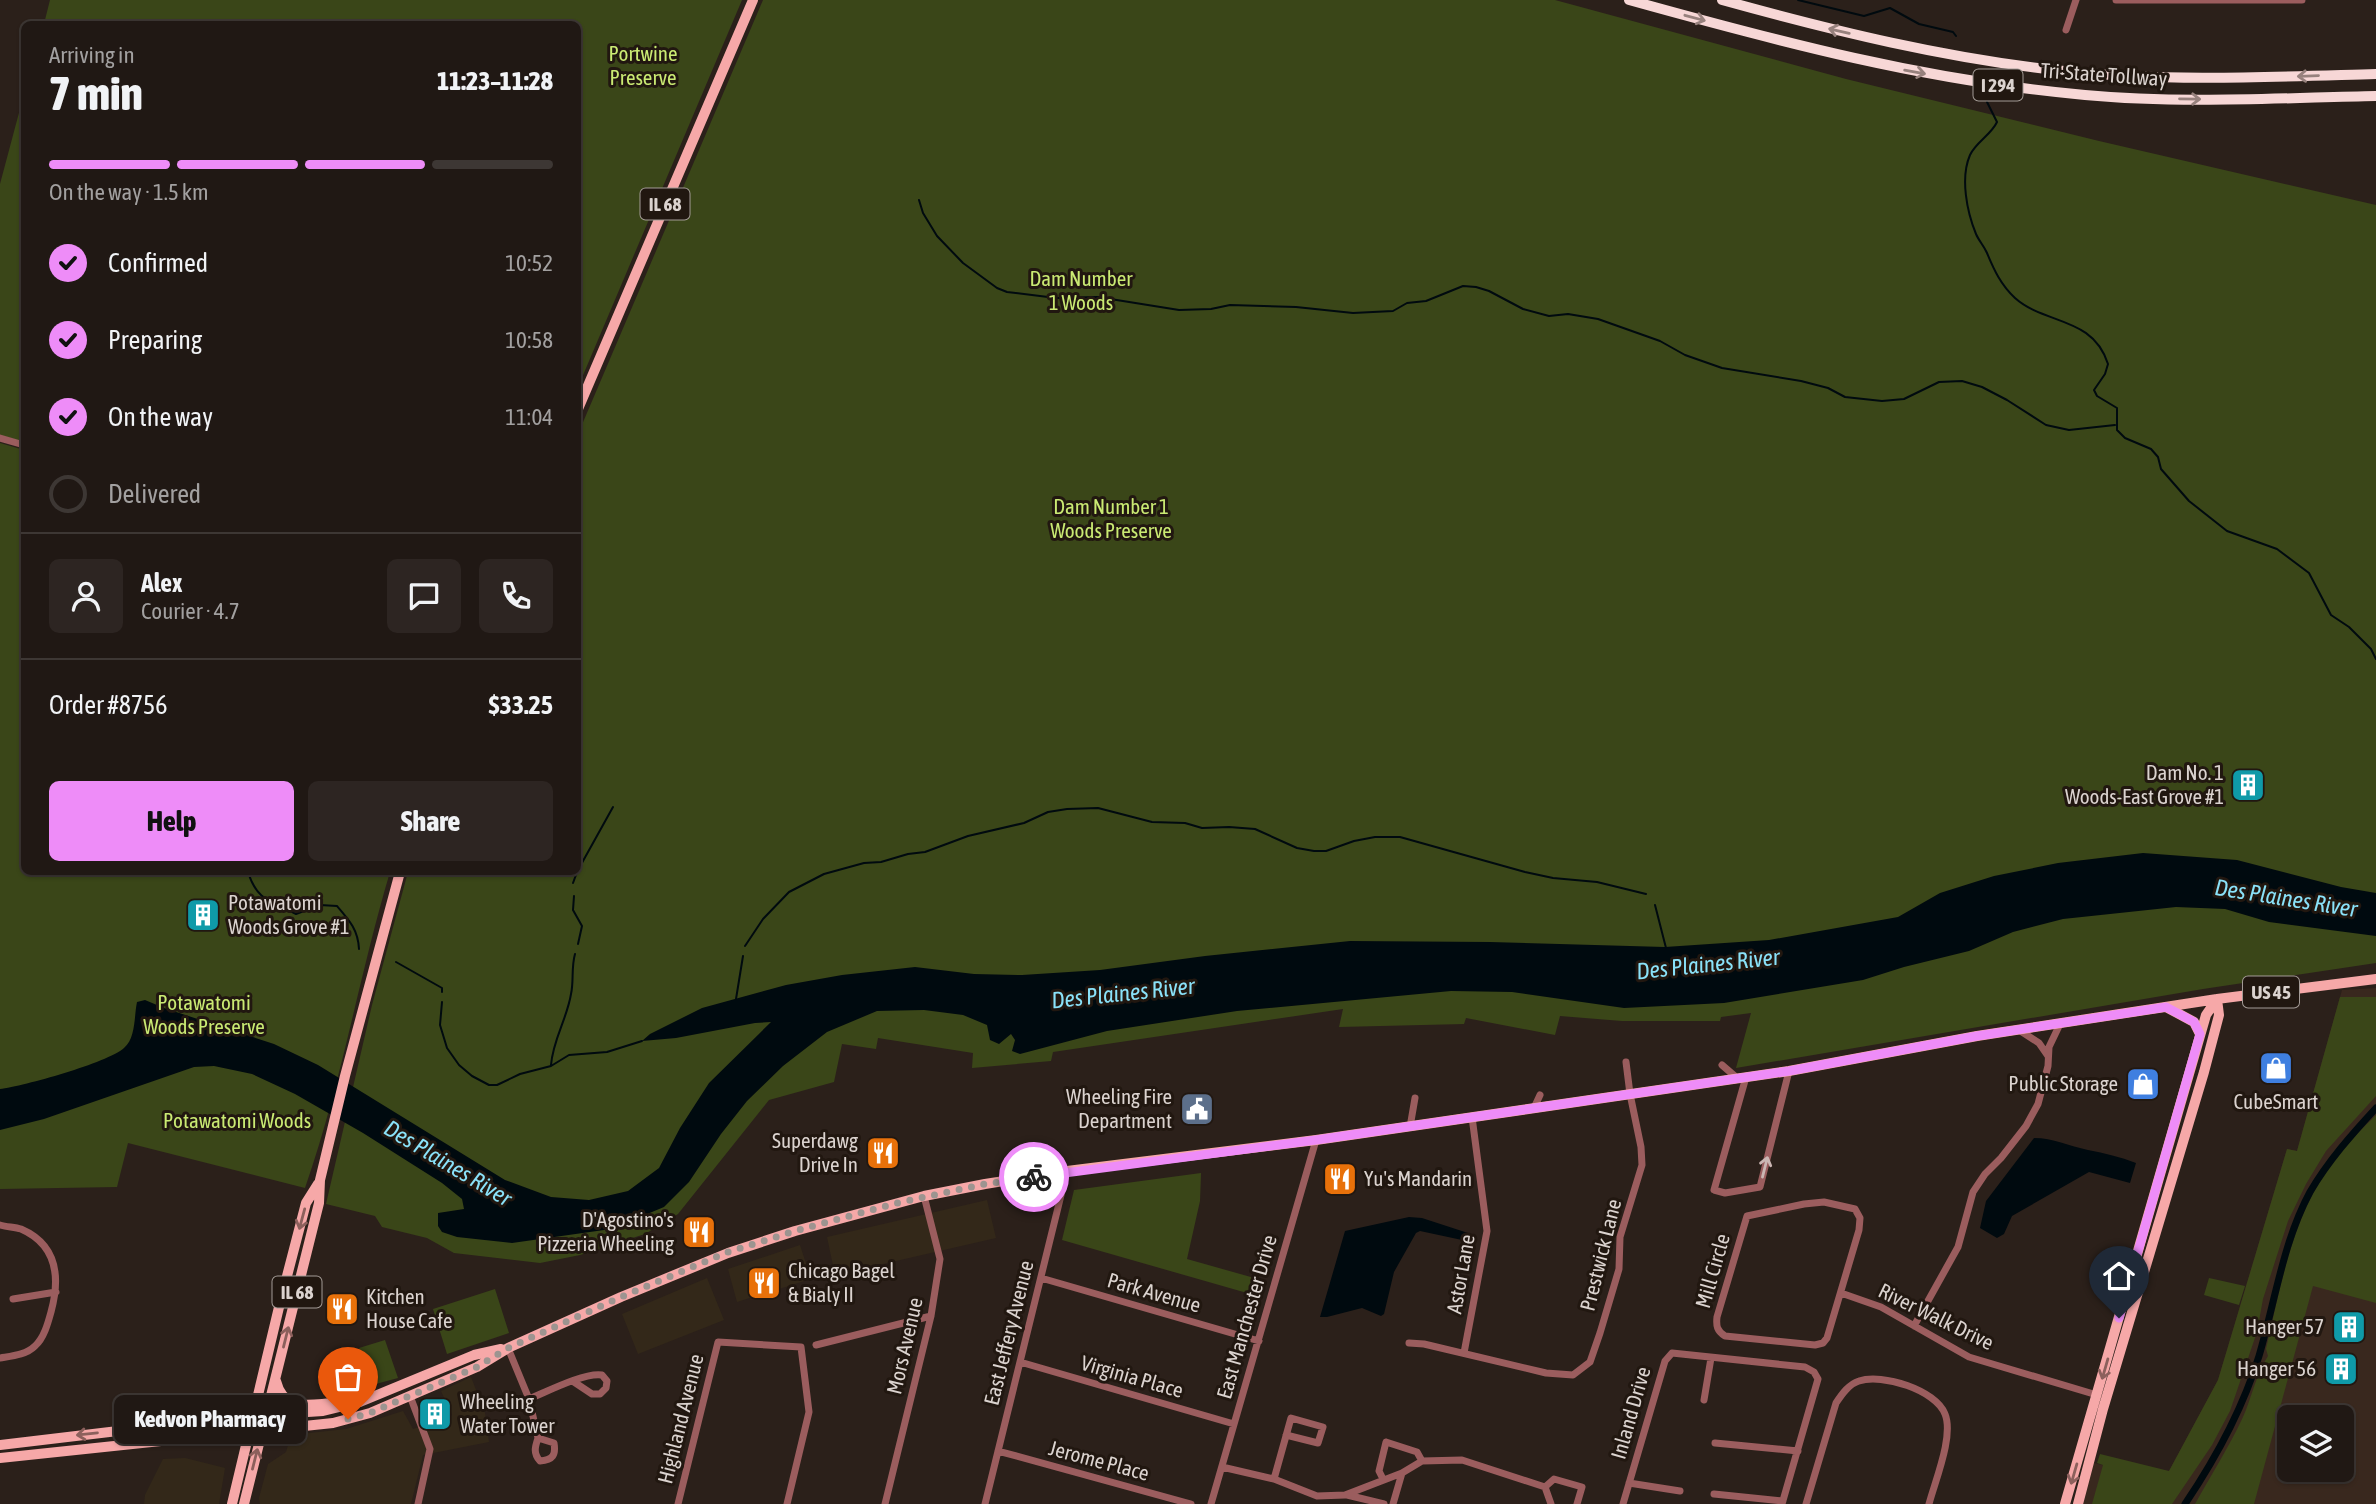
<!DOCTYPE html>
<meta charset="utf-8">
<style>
:root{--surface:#201814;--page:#2d2522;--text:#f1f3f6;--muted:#a2a0a0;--line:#3d3734;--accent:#ee8cf8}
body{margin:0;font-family:"Asap Condensed",sans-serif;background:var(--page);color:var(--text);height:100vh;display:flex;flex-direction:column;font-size:26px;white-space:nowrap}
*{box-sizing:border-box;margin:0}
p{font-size:23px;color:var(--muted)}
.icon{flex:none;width:38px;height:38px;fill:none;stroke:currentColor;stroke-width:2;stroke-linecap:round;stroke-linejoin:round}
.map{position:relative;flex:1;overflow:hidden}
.drawer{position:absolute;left:21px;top:21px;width:560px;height:854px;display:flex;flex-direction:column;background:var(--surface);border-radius:10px;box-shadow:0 2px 5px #0004,0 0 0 2px var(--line)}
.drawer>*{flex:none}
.fabs{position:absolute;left:2277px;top:1405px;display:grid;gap:14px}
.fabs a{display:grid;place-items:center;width:77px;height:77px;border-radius:10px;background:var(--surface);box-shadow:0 2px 5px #0004,0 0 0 2px var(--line);font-size:35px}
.pin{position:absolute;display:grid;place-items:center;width:60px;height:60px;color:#fff;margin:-72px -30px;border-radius:50% 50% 50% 0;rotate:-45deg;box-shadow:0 0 7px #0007}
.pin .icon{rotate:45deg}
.courier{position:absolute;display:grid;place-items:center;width:70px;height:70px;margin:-35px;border:5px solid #ee8cf8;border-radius:50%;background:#fff;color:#222;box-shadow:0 2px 9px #0007}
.bubble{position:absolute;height:49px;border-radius:10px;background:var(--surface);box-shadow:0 2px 5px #0004,0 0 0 2px var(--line);font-size:23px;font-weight:800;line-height:49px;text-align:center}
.head em{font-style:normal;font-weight:800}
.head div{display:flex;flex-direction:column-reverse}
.head{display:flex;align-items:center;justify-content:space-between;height:119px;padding:0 28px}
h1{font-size:46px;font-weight:800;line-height:52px}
.bar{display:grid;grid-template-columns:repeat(4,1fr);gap:10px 7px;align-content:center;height:84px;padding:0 28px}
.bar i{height:9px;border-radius:5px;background:var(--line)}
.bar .on{background:var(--accent)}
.bar p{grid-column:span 4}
.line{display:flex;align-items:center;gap:18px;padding:0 28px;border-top:2px solid var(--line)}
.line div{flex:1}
.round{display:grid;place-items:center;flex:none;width:74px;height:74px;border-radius:10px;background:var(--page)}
ol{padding:0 28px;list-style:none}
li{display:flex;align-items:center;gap:21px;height:77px}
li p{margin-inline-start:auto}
li .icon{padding:7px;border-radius:50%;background:var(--accent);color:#111;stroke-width:4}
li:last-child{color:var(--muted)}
li i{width:38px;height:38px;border:4px solid var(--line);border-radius:50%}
.primary-button{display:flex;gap:14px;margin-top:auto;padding:14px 28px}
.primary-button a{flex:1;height:80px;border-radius:10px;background:var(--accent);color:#111;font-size:28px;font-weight:800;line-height:80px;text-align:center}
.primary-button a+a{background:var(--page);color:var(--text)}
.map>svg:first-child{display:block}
.commercial{fill:#332819}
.built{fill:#39281e;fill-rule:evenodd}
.green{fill:#3a4618}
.water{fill:#000a0f}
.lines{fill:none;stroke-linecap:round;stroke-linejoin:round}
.stream{stroke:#000a0f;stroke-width:2}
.canal{stroke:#000a0f;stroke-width:7}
.minor{stroke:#9b5d5e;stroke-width:7}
.major{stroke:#f6a8a8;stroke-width:10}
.highway{stroke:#f7d7d6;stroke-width:10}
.oneway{stroke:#97817d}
.oneway2{stroke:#cbb6b3}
.oneway3{stroke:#8c605c}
.done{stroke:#9d9490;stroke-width:7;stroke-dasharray:0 12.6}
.route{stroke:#ee8cf8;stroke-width:9}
.labels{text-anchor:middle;stroke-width:6;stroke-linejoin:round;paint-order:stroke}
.shield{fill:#211710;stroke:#a39b96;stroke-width:2}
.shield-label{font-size:19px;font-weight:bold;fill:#dbd3cf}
.park-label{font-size:21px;fill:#caea73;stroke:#211710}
.street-label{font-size:21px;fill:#dbd3cf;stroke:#211710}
.poi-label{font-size:21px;fill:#dbd3cf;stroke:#211710;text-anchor:end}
.water-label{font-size:23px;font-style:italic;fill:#8ae2f9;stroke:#211710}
</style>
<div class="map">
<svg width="2376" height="1504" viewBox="0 0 2376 1504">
<rect width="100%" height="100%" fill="#2b201a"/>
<!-- commercial -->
<path class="commercial" d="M987 1200 996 1238 835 1275 827 1237Z
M800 1245 811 1279 737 1302 728 1269Z
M707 1278 724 1320 638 1354 622 1314Z
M471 1377 485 1413 489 1442 423 1455 411 1504H260L259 1498 268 1464 286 1452 291 1435 346 1429 403 1411 413 1429 452 1415 441 1391Z
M185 1458 225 1468 219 1504H144L145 1495 163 1459Z"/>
<!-- built -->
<path class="built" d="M2376 988V1504H2083L2094 1463 2166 1481 2169 1471 2218 1380 2287 1149 2297 1151 2342 990ZM2289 1418H2342V1470H2289Z"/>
<!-- green -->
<path class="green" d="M50 0H742L578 387V24H44Z
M763 0H1555L1846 79 2099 141 2376 205V963L2203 989 1736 1068 1751 1013 1721 1017 1720 1021H1622L1560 1016 1555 1035 1466 1018 1464 1024 1339 1027 1343 1009 1053 1052 1051 1061 972 1068 973 1053 878 1038 876 1049 842 1044 834 1082 769 1100 678 1214 645 1234 580 1255 540 1263 454 1253 427 1238 382 1227 375 1216 326 1204 372 1005 408 872H578V434Z
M24 94V442L0 435V184Z
M0 443 24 450V872H390C359 976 341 1085 305 1188L128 1143 117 1187 0 1189Z
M2340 997H2376V1096L2326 1151 2306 1184 2288 1221 2263 1299 2257 1332 2230 1411 2212 1445 2172 1504H2092L2103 1465 2097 1463 2100 1454 2169 1471 2218 1380 2287 1149 2297 1151Z
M2376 1115V1303L2313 1286 2254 1504H2195C2211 1475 2229 1447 2243 1417 2252 1397 2256 1374 2268 1356L2266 1349C2281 1285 2292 1216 2332 1163 2345 1145 2361 1130 2376 1115Z
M1201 1173 1200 1201 1187 1259 1265 1281 1261 1297 1062 1240 1074 1190Z
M2209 1278 2245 1286 2239 1305 2204 1295Z
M495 1289 509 1333 447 1354 433 1309Z
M385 1340 398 1378 372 1385 359 1348Z"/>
<!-- water -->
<path class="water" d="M2143 853 2237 860 2341 887 2376 893V936L2269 922 2225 909 2176 907 2063 919 2013 932 1969 951 1904 967 1863 980 1724 1003 1624 1008 1512 992 1451 991 1237 1011 1107 1031 1020 1054 1012 1051 1015 1040 1011 1034 999 1044 990 1040 987 1025 963 1015 924 1010 877 1011 827 1032 783 1066 747 1101 721 1134 689 1182 664 1207 611 1229 512 1243 457 1237 442 1232 438 1226V1213L464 1209 462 1199 442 1183 363 1133 295 1094 252 1074 214 1066 194 1067 44 1119 0 1130V1089C24 1086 107 1063 124 1048 136 1038 134 1016 137 1002L145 1000 164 1008 274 1044 318 1065 505 1180 551 1197 589 1200 628 1191 659 1168 680 1128 709 1083 771 1022 755 1023 676 1038 642 1041 650 1034 702 1008 786 985 842 975 915 967 974 974 1022 975 1100 970 1205 956 1350 941 1490 942 1665 947 1769 940 1898 917 1940 893 1994 876 2058 863Z
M2034 1138C2053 1138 2069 1146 2088 1150 2105 1153 2120 1157 2136 1163L2130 1183 2089 1172 2012 1216 2004 1234 1997 1238 1980 1228 1986 1201Z
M1409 1217 1422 1218 1468 1233 1470 1236 1468 1240H1462L1420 1231 1416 1233 1394 1272 1384 1314 1381 1316 1362 1308 1327 1317H1320L1345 1231Z"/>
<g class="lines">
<!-- stream -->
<path class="stream" d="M1798 0 1864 16 1890 8 1919 24 1953 32 1956 36
M1987 102 1997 122C1991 135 1976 142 1970 155 1960 178 1967 212 1976 234 1979 241 1984 246 1987 253 1994 270 2001 285 2015 298 2045 325 2093 316 2108 364L2105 374 2094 390 2097 396 2117 408V430L2125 438 2151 449 2158 457 2161 469 2189 501 2227 531 2277 549 2309 573 2331 615 2349 627 2371 649 2376 659
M919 200 923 213 937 236 963 263 997 288 1007 292 1056 298 1098 297 1179 310 1211 309 1230 305 1296 307 1353 313 1393 311 1407 303 1426 301 1463 286 1476 287 1489 291 1523 309 1549 316 1568 314 1598 319 1660 341 1685 355 1722 368 1801 381 1828 388 1845 397 1882 401 1904 399 1939 382 1962 381 1982 387 2007 400 2046 425 2069 430 2115 425
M578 870 613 807
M248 872C257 901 271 901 296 914L320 905 337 906C350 921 358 930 359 949
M573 883 577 872
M574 896 573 910 582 926 578 944
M1655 905 1666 948
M745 946 763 919 789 892 824 874 864 863 881 862 908 854 925 852 968 836 1024 823 1048 812 1067 809 1098 808 1152 822 1185 823 1202 828 1229 827 1255 829 1297 848 1314 851H1326L1354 841 1375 837H1400L1525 872 1553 878 1597 882 1646 894
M396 962 442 988V992
M736 999 743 956
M442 1002 440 1025 447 1048 459 1065 472 1076 489 1085H497L520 1074 551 1066 569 1055 607 1052 642 1041
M551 1065C553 1039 567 1019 571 994 574 981 571 968 575 954"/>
<!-- canal -->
<path class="canal" d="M2185 1504C2216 1458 2243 1408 2259 1356 2275 1302 2283 1242 2310 1192 2328 1161 2352 1134 2376 1108"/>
<!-- minor -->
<path class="minor" d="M2116 0H2302
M2066 30 2076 0
M0 438 24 445
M2019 1030 2039 1043 2048 1056
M1722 1065 1737 1078
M1746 1077 1714 1190 1725 1193 1760 1187 1789 1071
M1534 1108 1540 1095
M1410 1127 1415 1098
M1824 1202 1855 1209 1860 1218 1859 1230 1827 1338 1823 1343 1815 1345 1725 1336C1717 1331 1716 1326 1717 1317L1747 1216 1804 1204Z
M0 1225C7 1227 15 1227 21 1229 58 1245 60 1279 51 1312 48 1323 44 1338 35 1346 26 1355 12 1356 0 1358
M1041 1278 1259 1341
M1841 1293 1881 1307 1969 1357 2097 1395
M13 1299 56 1292
M1914 1326 1958 1247 1973 1192 1985 1174 2001 1158 2026 1126 2038 1104 2048 1066 2049 1047 2060 1024
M1409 1343 1424 1344 1546 1373 1573 1375 1590 1362 1600 1333 1619 1269 1620 1237 1642 1165 1641 1147 1630 1094 1626 1062
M816 1345 931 1316
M508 1348 529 1399 538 1438
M1464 1353 1487 1231 1472 1117
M1020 1362 1234 1424
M410 1396 430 1449 418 1504
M529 1399C546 1392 585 1372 602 1375L607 1381 606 1388 600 1394H592L574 1382
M1704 1400 1711 1358
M538 1438 554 1443C556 1455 553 1460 540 1461 533 1453 535 1447 538 1438Z
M1715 1443 1798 1451
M998 1451 1191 1504
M1222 1467 1274 1479 1317 1496 1345 1495 1402 1473 1422 1461 1462 1460 1545 1487 1551 1504
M1274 1479 1291 1418 1323 1427 1318 1443 1286 1435
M1383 1479 1379 1471 1386 1442 1417 1452 1422 1461
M1629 1483 1680 1491
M1545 1487 1554 1479 1582 1487 1577 1504
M1714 1494 1783 1501
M1347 1495 1384 1504
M678 1504 718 1342 801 1347 809 1412 787 1504
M885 1504 931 1316 940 1259 924 1196
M985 1504 1067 1171
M1211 1504 1316 1140
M1393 1504 1402 1473
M1623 1504 1665 1361 1672 1353 1805 1367 1814 1372 1818 1379 1782 1504
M1806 1504 1836 1403C1842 1394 1849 1384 1859 1381 1882 1373 1936 1390 1945 1414 1954 1436 1935 1481 1929 1504"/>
<!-- major -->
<path class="major" d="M578 409 753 0
M2166 1007 2194 1022 2200 1034
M276 1381C284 1413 310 1404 335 1403
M0 1445 244 1416 323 1411 360 1402 474 1355 501 1349
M0 1458 333 1423 370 1413 477 1367 508 1348 621 1297 728 1253 795 1231 924 1196 985 1184 1067 1171 1316 1140 1789 1071 1977 1036 2217 999 2376 979
M232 1504 280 1303 306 1203 318 1184
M244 1504 319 1203 320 1180 345 1076 400 872
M2065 1504 2206 1015 2217 999
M2078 1504 2103 1409 2204 1072 2219 1015 2217 999"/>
<!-- highway -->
<path class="highway" d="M1629 0C1780 42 1927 81 2085 95 2181 104 2279 98 2376 96
M1722 0C1834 31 1948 59 2064 71 2168 82 2272 77 2376 74"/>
</g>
<!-- one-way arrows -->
<defs><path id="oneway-shaft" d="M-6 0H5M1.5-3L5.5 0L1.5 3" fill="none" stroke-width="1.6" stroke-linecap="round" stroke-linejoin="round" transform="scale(1.75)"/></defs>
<g class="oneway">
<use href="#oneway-shaft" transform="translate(1695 18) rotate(15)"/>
<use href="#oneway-shaft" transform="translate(1839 31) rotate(-167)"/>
<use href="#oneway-shaft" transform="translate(1915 72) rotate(10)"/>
<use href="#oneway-shaft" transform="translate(2308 76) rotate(178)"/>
<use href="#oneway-shaft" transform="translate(2190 99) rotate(1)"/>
</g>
<use class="oneway2" href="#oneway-shaft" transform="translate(1765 1167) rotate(-76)"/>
<g class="oneway3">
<use href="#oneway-shaft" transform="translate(302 1219) rotate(105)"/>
<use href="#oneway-shaft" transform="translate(286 1337) rotate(-76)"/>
<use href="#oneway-shaft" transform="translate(2105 1369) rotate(106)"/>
<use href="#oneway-shaft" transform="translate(87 1434) rotate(174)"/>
<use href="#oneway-shaft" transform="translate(255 1459) rotate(-76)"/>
<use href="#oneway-shaft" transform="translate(2074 1474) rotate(106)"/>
</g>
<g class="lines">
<!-- done -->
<path class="done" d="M348 1419 370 1413 477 1367 508 1348 621 1297 728 1252 795 1231 897 1203 985 1184 1034 1177"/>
<!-- route -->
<path class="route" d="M1034 1177 1316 1140 1789 1071 1977 1036 2166 1007 2194 1022 2200 1034 2119 1318"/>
</g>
<!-- icons -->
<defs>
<g id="building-square" transform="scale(1.75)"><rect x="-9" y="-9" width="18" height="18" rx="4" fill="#0f9aa8" stroke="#211710"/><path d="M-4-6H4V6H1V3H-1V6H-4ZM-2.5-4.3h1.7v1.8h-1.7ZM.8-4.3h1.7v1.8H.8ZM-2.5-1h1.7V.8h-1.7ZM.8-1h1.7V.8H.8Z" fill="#fff"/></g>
<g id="shop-square" transform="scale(1.75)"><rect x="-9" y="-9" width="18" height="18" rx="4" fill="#3f7fe0" stroke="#211710"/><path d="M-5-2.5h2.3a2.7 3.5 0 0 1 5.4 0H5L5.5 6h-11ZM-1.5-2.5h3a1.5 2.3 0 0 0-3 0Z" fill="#fff"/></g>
<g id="civic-square" transform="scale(1.75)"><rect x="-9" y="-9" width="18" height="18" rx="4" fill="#5c6f8a" stroke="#211710"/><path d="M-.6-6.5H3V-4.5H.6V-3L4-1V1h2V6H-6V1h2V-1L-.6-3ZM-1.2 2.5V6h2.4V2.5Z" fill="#fff"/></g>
<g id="restaurant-square" transform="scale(1.75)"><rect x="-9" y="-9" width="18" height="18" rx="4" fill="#e8710a" stroke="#211710"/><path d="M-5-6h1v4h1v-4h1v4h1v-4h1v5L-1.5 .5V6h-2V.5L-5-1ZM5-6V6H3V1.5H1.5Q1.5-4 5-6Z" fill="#fff"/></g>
</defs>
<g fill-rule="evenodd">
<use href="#building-square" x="2248" y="785"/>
<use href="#building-square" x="203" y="915"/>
<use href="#shop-square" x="2276" y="1068"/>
<use href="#shop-square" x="2143" y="1084"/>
<use href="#civic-square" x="1197" y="1109"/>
<use href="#restaurant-square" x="883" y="1153"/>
<use href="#restaurant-square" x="1340" y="1179"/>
<use href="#restaurant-square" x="699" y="1232"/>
<use href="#restaurant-square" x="764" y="1283"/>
<use href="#restaurant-square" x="342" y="1309"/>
<use href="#building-square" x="2349" y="1327"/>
<use href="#building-square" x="2341" y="1369"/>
<use href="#building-square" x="435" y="1414"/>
</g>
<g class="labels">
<!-- shield labels -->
<g class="shield">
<rect x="1973.5" y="69.5" width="49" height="31" rx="5"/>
<rect x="640.5" y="188.5" width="49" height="31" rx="5"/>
<rect x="2243" y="976.5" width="56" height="31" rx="5"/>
<rect x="272.5" y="1276.5" width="49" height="31" rx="5"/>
</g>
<g class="shield-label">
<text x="1998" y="92">I 294</text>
<text x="665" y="211">IL 68</text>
<text x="2271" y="999">US 45</text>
<text x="297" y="1299">IL 68</text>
</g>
<!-- park labels -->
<g class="park-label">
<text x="643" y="61">Portwine<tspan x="643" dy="24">Preserve</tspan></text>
<text x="1081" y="286">Dam Number<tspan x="1081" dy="24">1 Woods</tspan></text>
<text x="1111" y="514">Dam Number 1<tspan x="1111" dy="24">Woods Preserve</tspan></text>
<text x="204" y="1010">Potawatomi<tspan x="204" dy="24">Woods Preserve</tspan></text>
<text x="237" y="1128">Potawatomi Woods</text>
</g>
<!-- street labels -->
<g class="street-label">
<text transform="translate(2104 75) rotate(4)" y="7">Tri-State Tollway</text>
<text transform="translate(1601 1255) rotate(-76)" y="7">Prestwick Lane</text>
<text transform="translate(1713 1271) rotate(-74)" y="7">Mill Circle</text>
<text transform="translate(1461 1274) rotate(-80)" y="7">Astor Lane</text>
<text transform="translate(1154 1293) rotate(16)" y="7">Park Avenue</text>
<text transform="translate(1247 1317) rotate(-74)" y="7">East Manchester Drive</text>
<text transform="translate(1936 1317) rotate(26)" y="7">River Walk Drive</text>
<text transform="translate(1009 1333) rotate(-76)" y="7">East Jeffery Avenue</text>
<text transform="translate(905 1346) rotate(-77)" y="7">Mors Avenue</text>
<text transform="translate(1132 1377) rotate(16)" y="7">Virginia Place</text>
<text transform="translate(1631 1413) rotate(-74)" y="7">Inland Drive</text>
<text transform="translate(681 1419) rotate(-76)" y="7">Highland Avenue</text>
<text transform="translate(1099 1461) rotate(15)" y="7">Jerome Place</text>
</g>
<!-- poi labels -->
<g class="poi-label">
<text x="2224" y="780">Dam No. 1<tspan x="2224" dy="24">Woods-East Grove #1</tspan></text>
<text x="228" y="910" text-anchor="start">Potawatomi<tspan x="228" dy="24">Woods Grove #1</tspan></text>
<text x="2118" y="1091">Public Storage</text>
<text x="1172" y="1104">Wheeling Fire<tspan x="1172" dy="24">Department</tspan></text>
<text x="2276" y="1109" text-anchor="middle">CubeSmart</text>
<text x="858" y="1148">Superdawg<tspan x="858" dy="24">Drive In</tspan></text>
<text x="1364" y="1186" text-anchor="start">Yu's Mandarin</text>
<text x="674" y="1227">D'Agostino's<tspan x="674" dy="24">Pizzeria Wheeling</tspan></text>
<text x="788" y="1278" text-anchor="start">Chicago Bagel<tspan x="788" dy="24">&amp; Bialy II</tspan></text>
<text x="366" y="1304" text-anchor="start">Kitchen<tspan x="366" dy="24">House Cafe</tspan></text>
<text x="2324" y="1334">Hanger 57</text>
<text x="2316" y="1376">Hanger 56</text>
<text x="460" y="1409" text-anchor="start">Wheeling<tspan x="460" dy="24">Water Tower</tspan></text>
</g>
<!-- water labels -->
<g class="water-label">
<text transform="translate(2286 898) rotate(9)" y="8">Des Plaines River</text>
<text transform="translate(1708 964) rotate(-6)" y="8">Des Plaines River</text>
<text transform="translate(1123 993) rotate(-6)" y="8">Des Plaines River</text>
<text transform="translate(448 1163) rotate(31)" y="8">Des Plaines River</text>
</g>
</g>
</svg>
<div class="fabs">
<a><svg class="icon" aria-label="layers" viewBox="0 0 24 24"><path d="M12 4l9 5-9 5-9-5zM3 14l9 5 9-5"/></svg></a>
</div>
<div class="pin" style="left:348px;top:1419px;background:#ea580c"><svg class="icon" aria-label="bag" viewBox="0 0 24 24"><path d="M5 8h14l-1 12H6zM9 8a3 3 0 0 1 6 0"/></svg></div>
<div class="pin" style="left:2119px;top:1318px;background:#1f2937"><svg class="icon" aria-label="home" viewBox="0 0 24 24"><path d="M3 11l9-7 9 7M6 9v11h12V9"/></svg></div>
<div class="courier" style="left:1034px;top:1177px"><svg class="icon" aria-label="bike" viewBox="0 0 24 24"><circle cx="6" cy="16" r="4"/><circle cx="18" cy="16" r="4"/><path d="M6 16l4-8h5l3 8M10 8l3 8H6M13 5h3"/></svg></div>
<div class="bubble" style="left:114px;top:1395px;width:192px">Kedvon Pharmacy</div>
<section class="drawer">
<div class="head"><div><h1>7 min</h1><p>Arriving in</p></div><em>11:23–11:28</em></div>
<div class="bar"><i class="on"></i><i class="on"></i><i class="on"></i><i></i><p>On the way · 1.5 km</p></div>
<ol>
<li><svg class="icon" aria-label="check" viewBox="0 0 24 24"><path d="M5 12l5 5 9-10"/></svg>Confirmed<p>10:52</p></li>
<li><svg class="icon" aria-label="check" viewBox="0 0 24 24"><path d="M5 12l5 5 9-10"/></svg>Preparing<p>10:58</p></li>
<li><svg class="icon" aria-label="check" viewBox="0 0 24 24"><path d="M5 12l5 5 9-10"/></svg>On the way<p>11:04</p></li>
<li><i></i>Delivered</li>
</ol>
<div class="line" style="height:126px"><a class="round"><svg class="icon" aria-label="person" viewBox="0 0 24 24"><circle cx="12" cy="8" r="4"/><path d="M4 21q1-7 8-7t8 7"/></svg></a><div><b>Alex</b><p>Courier · 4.7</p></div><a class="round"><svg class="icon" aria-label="chat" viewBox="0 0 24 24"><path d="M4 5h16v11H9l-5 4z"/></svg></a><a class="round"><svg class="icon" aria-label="phone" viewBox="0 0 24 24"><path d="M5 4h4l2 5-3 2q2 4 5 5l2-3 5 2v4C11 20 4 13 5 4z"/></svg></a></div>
<div class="line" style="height:91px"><div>Order #8756</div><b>$33.25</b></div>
<div class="primary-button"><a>Help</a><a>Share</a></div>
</section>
</div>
